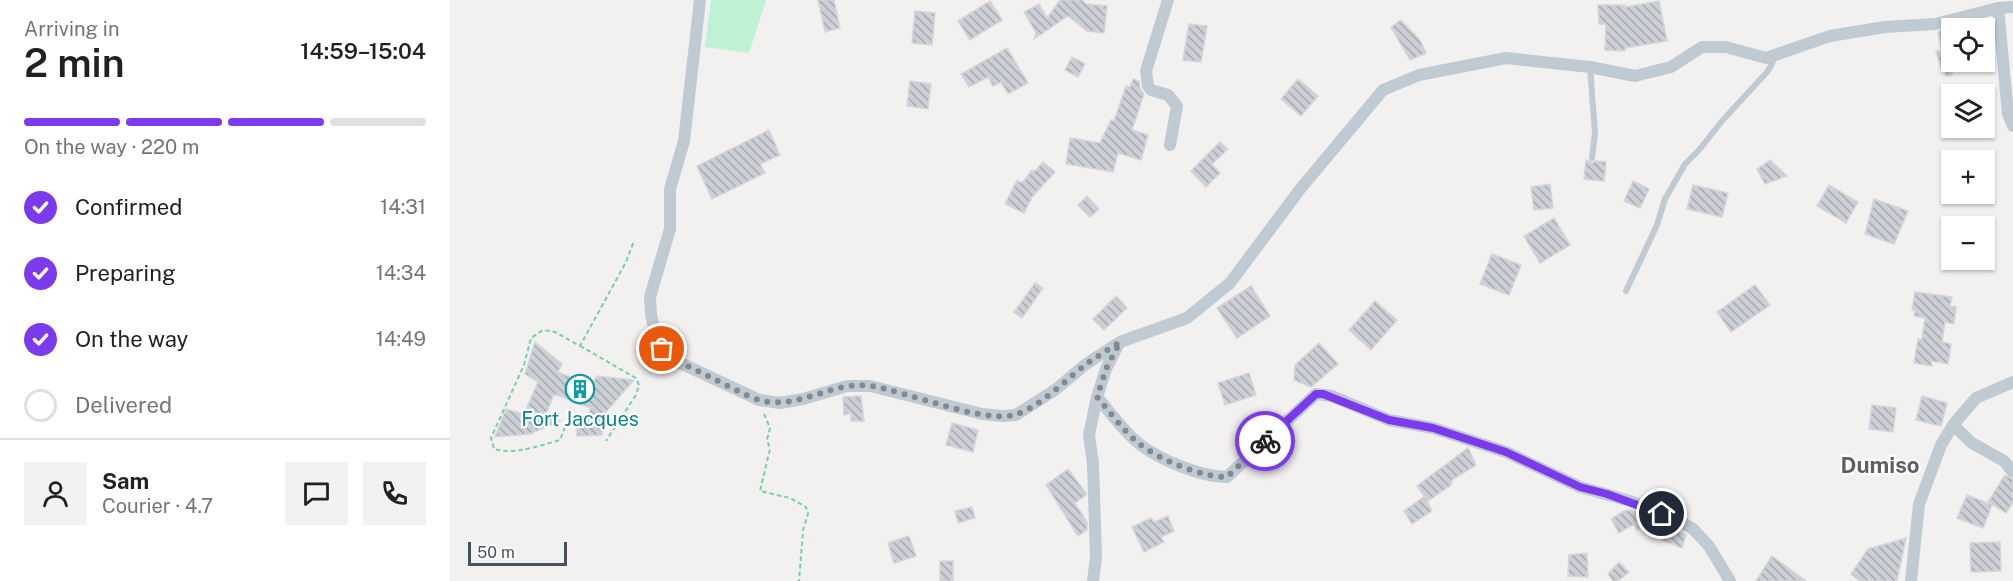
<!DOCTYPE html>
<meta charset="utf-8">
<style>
:root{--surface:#fff;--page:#f2f2f2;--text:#202124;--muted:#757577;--line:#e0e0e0;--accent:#7c3aed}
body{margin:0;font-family:"Public Sans",sans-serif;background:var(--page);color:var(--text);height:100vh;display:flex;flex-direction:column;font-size:22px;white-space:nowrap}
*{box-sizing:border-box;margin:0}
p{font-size:20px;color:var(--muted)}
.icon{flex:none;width:33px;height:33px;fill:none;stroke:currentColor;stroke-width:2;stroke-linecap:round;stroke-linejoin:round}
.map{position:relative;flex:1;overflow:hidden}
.details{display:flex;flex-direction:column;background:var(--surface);width:450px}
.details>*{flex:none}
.tools{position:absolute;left:1491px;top:18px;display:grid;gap:12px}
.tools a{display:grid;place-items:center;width:54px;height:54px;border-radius:0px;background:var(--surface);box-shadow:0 2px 4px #0004;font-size:30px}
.scale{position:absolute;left:18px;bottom:15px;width:99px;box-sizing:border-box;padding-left:6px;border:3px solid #47525f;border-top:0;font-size:16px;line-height:21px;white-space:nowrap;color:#47525f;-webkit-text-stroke:4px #fff;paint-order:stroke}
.pin{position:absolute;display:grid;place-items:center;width:51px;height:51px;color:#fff;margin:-26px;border:3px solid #fff;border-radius:50%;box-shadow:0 2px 6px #0007}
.courier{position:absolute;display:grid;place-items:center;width:60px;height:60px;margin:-30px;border:4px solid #7c3aed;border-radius:50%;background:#fff;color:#222;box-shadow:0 2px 8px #0007}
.overview em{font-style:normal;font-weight:600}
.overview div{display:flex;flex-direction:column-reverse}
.overview{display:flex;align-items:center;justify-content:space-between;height:102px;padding:0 24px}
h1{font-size:39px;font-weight:600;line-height:45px}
.bar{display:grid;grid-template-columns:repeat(4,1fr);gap:9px 6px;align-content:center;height:72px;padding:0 24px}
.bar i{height:8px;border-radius:4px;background:var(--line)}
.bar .on{background:var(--accent)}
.bar p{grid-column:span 4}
.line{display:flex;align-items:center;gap:15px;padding:0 24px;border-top:2px solid var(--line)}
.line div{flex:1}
.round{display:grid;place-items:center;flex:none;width:63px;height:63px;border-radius:0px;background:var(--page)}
ol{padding:0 24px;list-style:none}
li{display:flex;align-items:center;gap:18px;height:66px}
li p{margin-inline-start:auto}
li .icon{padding:6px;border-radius:50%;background:var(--accent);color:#fff;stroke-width:4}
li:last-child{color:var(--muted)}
li i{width:33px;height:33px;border:3px solid var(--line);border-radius:50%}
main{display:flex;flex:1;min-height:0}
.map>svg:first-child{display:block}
.park{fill:#bdf2d4}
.building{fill:url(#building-back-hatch);stroke:#d4d6dc;stroke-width:1.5}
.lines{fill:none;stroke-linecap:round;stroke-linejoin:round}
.path{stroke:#73d2a8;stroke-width:2;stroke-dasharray:4.5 3;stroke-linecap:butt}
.service{stroke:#c0cad3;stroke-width:6}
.minor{stroke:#c0cad3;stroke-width:12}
.done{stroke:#838992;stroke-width:6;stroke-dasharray:0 10.8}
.route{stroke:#7c3aed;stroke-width:8}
.labels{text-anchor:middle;stroke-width:4.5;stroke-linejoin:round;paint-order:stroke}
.culture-label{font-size:20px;fill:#0d838f;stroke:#fff}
.quarter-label{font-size:22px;font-weight:bold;fill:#5c6066;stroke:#fff}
</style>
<main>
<section class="details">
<div class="overview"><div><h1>2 min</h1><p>Arriving in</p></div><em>14:59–15:04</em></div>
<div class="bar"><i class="on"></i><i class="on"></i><i class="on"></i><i></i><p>On the way · 220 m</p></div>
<ol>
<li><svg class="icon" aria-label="check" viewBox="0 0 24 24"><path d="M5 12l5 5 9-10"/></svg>Confirmed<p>14:31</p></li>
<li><svg class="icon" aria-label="check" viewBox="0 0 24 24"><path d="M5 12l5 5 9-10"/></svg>Preparing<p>14:34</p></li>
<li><svg class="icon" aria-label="check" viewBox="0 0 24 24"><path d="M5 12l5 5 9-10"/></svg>On the way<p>14:49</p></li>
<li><i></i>Delivered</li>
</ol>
<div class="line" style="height:108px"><a class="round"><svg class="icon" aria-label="person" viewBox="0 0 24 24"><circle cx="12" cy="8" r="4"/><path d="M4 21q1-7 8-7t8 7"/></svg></a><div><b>Sam</b><p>Courier · 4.7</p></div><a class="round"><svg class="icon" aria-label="chat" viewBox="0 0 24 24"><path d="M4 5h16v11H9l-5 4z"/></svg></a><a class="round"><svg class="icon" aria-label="phone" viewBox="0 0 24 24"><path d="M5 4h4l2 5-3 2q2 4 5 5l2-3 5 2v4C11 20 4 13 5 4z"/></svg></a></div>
</section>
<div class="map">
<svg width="1563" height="581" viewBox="0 0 1563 581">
<defs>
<pattern id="building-back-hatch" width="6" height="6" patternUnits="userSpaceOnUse" patternTransform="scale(1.5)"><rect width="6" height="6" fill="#cccfd5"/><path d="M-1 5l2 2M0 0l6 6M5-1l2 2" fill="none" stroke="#a7abb0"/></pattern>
</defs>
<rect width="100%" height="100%" fill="#f3f0f0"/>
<!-- park -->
<path class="park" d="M261 0H316L299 53 255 47Z"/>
<!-- building -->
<path class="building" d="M368 0H384L390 28 375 32Z
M610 0H632L636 4 657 6 654 33 637 31 618 16 584 39 586 33 574 12 589 4 597 18Z
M540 1 552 20 520 40 508 21Z
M1209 1 1217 41 1175 48V51L1155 50 1156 24H1149L1148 5H1175V7Z
M465 11 485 13 482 45 462 43Z
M951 20 970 40 976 53 960 60 941 27Z
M739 24 757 26 751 62 733 60Z
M1536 25 1543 46 1545 59 1534 61V26Z
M1502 28V75L1496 76 1495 71H1492L1486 51H1492L1488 32Z
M557 48 578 83 558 94 551 82 543 86 538 77 519 87 511 74Z
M622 57 635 64 628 77 615 70Z
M683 79 689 81 690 88 694 94 682 130 698 135 691 160 668 153 663 172 616 164 620 138 650 143 661 120 664 121 676 86 680 87Z
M848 79 868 96 851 116 831 99Z
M460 81 481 84 478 109 457 106Z
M319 130 330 155 310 164 315 173 262 199 247 166Z
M770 142 778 149 762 164 770 173 756 187 741 171Z
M1136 160 1142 163 1146 161 1156 162 1154 181 1134 179Z
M1320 160 1337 176 1315 184 1307 169Z
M593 162 605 172 582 197 574 213 555 204 567 180 572 183 582 170 584 172Z
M1183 181 1199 189 1190 208 1174 201Z
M1100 184 1103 208 1084 210 1081 187Z
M1243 185 1278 193 1272 217 1237 209Z
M1379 185 1408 202 1396 223 1367 206Z
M637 196 649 209 640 217 628 205Z
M1424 199 1458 211 1444 244 1415 234Z
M1104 218 1120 245 1090 263 1074 236Z
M1042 254 1071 265 1059 295 1030 284Z
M585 283 593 288 572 318 564 312Z
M1305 285 1320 305 1281 332 1267 312Z
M801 286 820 316 787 338 767 308Z
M1465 292 1502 297 1500 306 1506 307 1504 324 1495 322 1492 342 1501 344 1498 364 1481 361 1482 366 1464 363 1468 339H1472L1475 318 1464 316 1465 311 1462 310Z
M666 296 677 308 654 330 643 319Z
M925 301 947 320 921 350 899 330Z
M85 342 112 364 108 372 141 385 147 376 184 380 156 412 152 435 127 436 126 424 133 425 141 408 104 394 94 419 110 421 80 434 45 437 56 409 74 414 88 382 75 374Z
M869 343 888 364 861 387 844 380 845 365Z
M799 373 806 395 775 405 768 383Z
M411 396 414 421H401V413L394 415 393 397Z
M1472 396 1497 403 1491 426 1466 420Z
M1422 405 1446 408 1443 432 1419 429Z
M502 423 528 430 523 452 496 445Z
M1018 448 1026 465 1002 480 1001 485 978 501 967 486Z
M618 469 636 493V495L625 503 637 522V530L628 536 596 485Z
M1555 475 1563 479V502L1556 513 1538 502Z
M1517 495 1542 505 1533 528 1507 518Z
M975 496 982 511 962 524 954 511Z
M522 507 525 518 508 523 505 511Z
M1180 510 1207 521 1187 530 1184 524 1169 533 1161 519 1174 511Z
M718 516 724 531 711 537 714 542 694 552 682 527 701 518 704 522Z
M1212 523 1236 535 1232 548 1212 540Z
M459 536 466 556 444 563 438 543Z
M1456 538 1447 581H1410L1401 574 1418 549Z
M1550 542 1551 571 1521 572 1520 543Z
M1137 553 1138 577 1118 576 1119 555Z
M1322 556 1356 581H1306Z
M490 561H503V581H490Z
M1169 562 1179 572 1168 581H1163L1158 574Z"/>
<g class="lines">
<!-- path -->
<path class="path" d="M130 346 186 378 189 385 186 395 156 441
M314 414 320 428 317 440 320 449 310 491 340 498 356 507 358 514 353 530 349 581
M115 427 110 440C88 446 66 455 44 449L41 438 74 365 81 338 93 330 105 332 130 346 176 262 184 241"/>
<!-- service -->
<path class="service" d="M1140 67 1145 133 1142 158
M1176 291 1207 225 1215 199 1235 164 1249 150 1272 121 1318 71 1326 55"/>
<!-- minor -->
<path class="minor" d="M250 0 234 141 220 189V229L200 297 201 314 204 329 212 349 222 359 309 400 330 403 353 399 397 386H420L532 414 553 416 566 415 605 390 636 364 670 342 737 318 780 283 851 188 933 90 969 75 1056 58 1140 67 1185 76 1221 67 1252 47H1276L1316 58 1380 36 1435 27 1485 24 1548 8 1563 7
M718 0 696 71 698 86 701 90 718 95 727 106 720 145
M1548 8 1558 114 1563 126
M647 397C660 412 672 429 687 442 707 459 751 477 777 477L866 394 882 396 939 420 983 428 1056 452 1130 487 1180 501 1229 521 1243 529 1259 546 1280 581
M1503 425 1522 443 1554 461 1562 471
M643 581 646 557 643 464 639 435 647 397 656 369 669 343
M1461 581 1469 504 1491 445 1503 425 1526 398 1563 382"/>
</g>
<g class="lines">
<!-- done -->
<path class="done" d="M212 349 222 359C240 367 258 376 276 385 287 390 298 397 309 400 348 411 383 380 421 386 458 392 531 423 564 415 586 410 617 379 635 365 646 357 658 350 670 342L656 369 647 397C660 412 672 429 687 442 707 459 751 477 777 477L815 441"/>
<!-- route -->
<path class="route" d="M815 441 866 394H873L939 420 983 428 1056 452 1130 487 1157 494 1212 514"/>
</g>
<!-- icons -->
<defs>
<g id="building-ring" transform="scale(1.5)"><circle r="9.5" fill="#fff" stroke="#0f9aa8" stroke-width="1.5"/><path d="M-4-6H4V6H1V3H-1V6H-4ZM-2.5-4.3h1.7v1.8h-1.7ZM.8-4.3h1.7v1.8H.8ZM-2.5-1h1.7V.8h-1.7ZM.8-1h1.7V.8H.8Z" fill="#0f9aa8"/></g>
</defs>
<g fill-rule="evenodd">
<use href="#building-ring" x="130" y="389"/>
</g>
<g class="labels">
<!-- culture labels -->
<g class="culture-label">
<text x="130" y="426">Fort Jacques</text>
</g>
<!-- quarter labels -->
<g class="quarter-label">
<text x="1430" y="473">Dumiso</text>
</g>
</g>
</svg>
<div class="tools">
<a><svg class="icon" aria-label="locate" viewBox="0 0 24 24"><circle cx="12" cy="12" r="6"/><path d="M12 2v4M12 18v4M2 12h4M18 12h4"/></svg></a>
<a><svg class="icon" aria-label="layers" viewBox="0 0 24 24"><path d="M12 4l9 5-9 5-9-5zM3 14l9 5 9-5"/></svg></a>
<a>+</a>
<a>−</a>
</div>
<div class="scale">50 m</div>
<div class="pin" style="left:212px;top:349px;background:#ea580c"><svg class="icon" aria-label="bag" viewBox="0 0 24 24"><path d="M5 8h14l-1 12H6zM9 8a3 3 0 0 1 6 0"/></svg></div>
<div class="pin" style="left:1212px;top:514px;background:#1f2937"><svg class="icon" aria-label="home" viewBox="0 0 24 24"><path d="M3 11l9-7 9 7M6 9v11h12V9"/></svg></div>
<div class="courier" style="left:815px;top:441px"><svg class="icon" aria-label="bike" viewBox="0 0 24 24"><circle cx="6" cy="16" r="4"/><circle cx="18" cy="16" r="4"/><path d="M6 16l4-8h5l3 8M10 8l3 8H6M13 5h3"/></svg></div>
</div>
</main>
